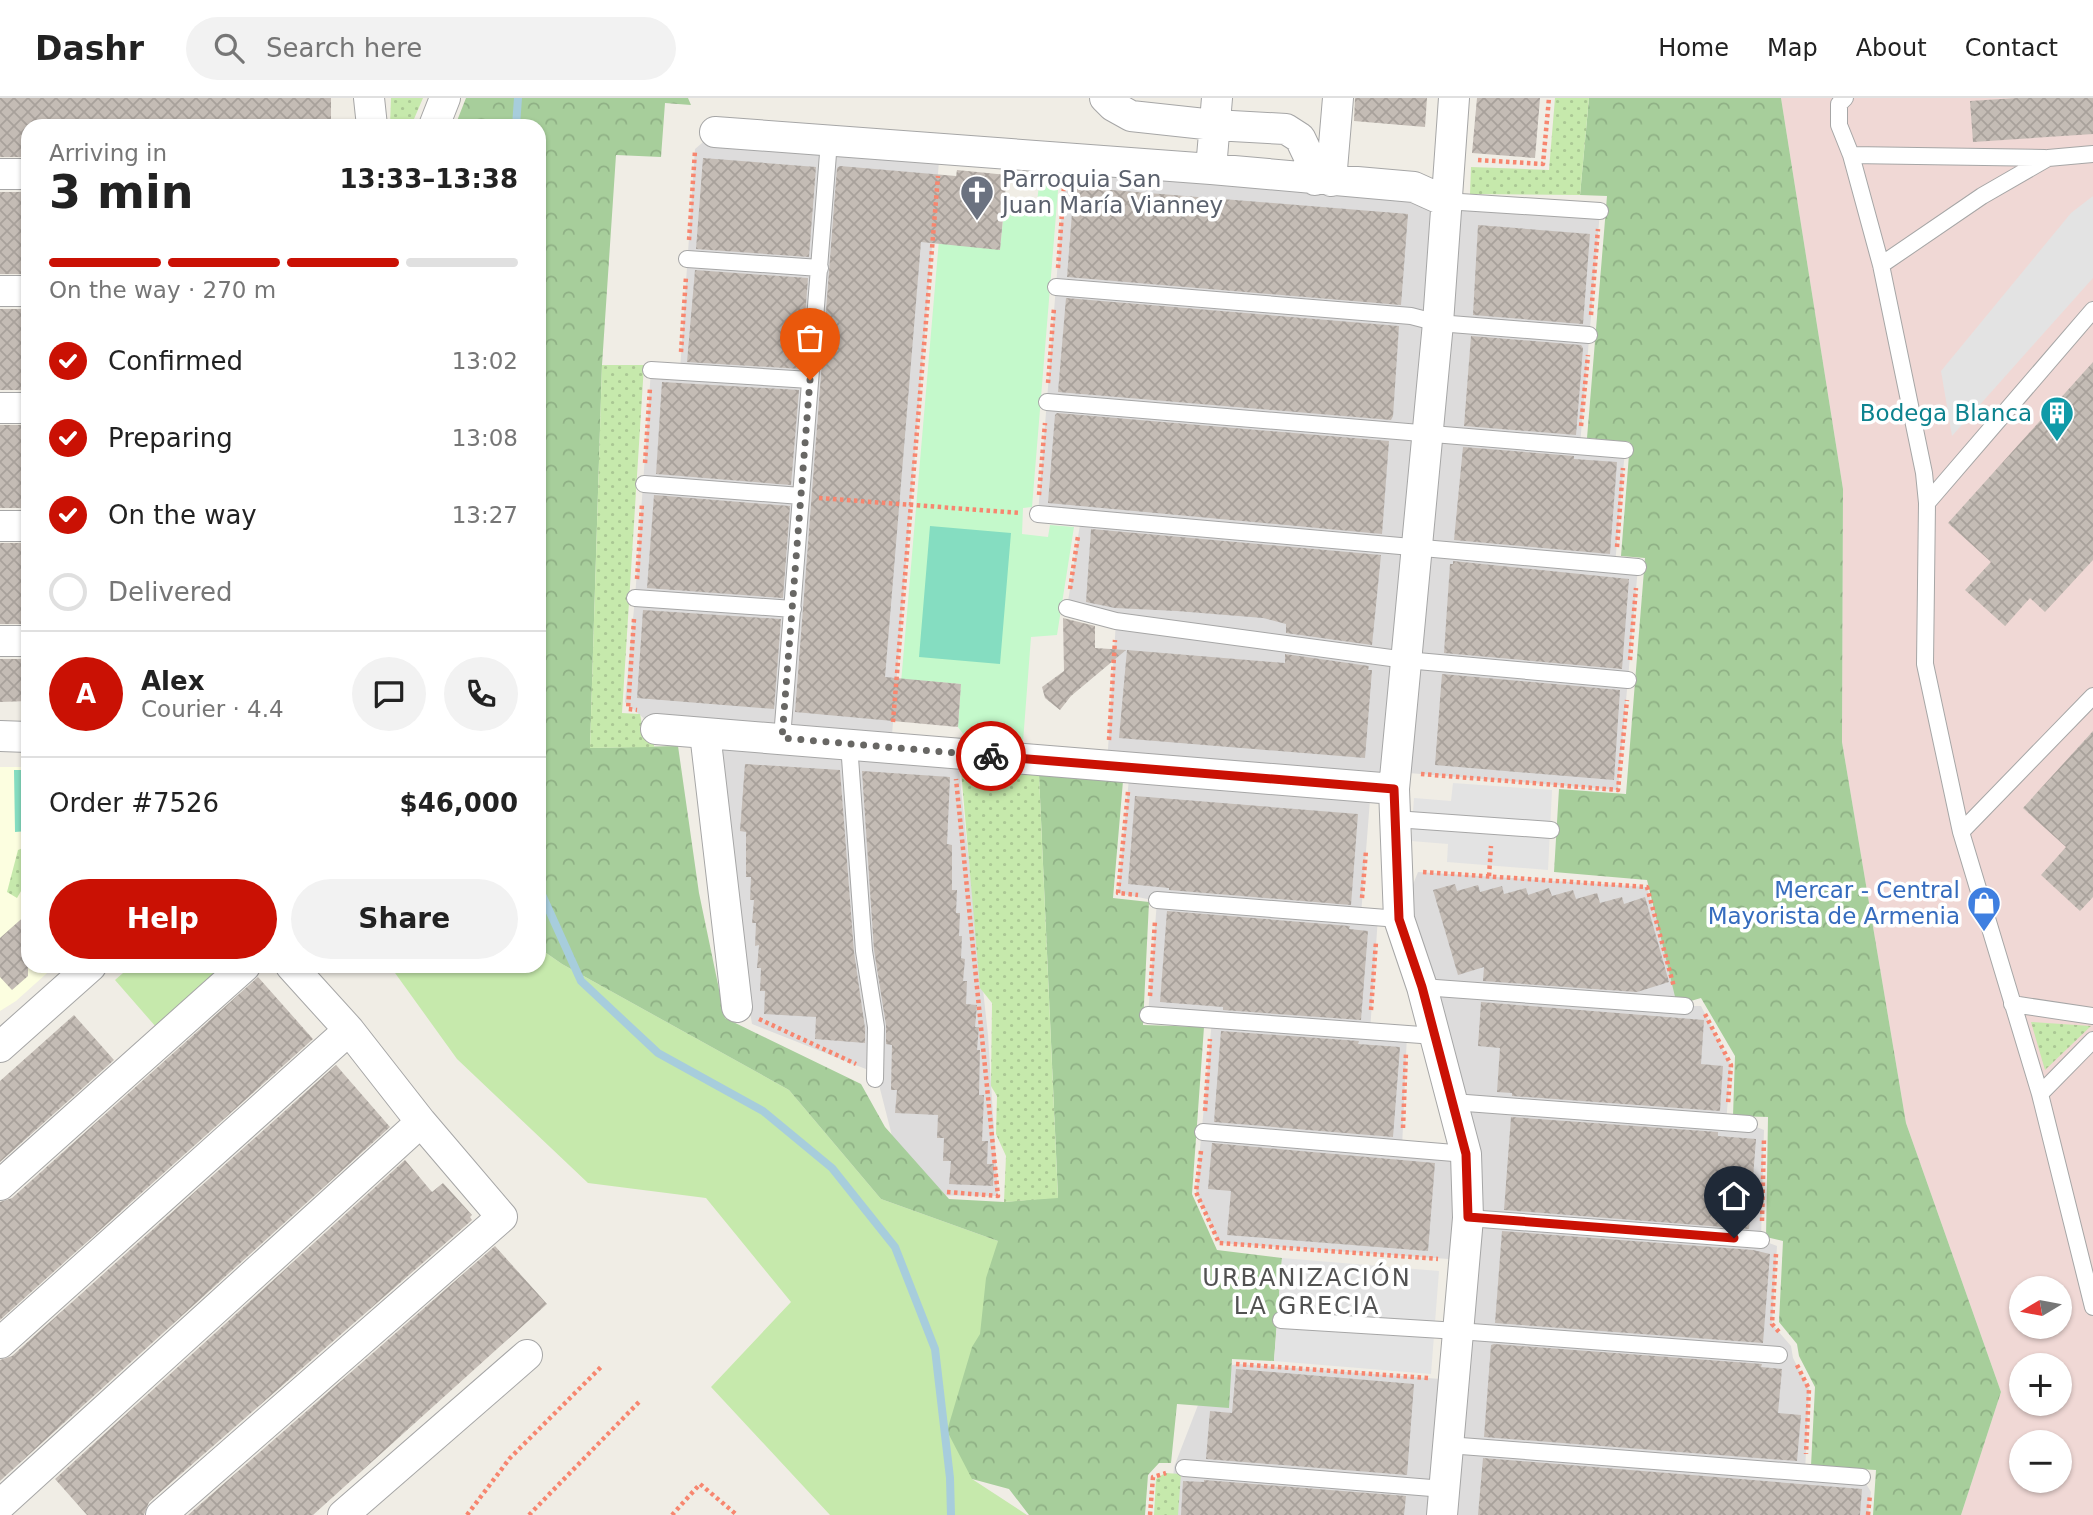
<!DOCTYPE html>
<meta charset="utf-8">
<style>
:root{--surface:#fff;--page:#f2f2f2;--text:#222;--muted:#767676;--line:#e0e0e0;--accent:#ca1104}
body{margin:0;font-family:"DejaVu Sans",sans-serif;background:var(--page);color:var(--text);height:100vh;display:flex;flex-direction:column;font-size:26px;white-space:nowrap}
*{box-sizing:border-box;margin:0}
p{font-size:23px;color:var(--muted)}
.icon{flex:none;width:38px;height:38px;fill:none;stroke:currentColor;stroke-width:2;stroke-linecap:round;stroke-linejoin:round}
.map{position:relative;flex:1;overflow:hidden}
.sheet{position:absolute;left:21px;top:21px;width:525px;height:854px;display:flex;flex-direction:column;background:var(--surface);border-radius:21px;box-shadow:0 2px 5px #0004}
.sheet>*{flex:none}
.needle{width:46px;rotate:260deg}
.tools{position:absolute;left:2009px;top:1178px;display:grid;gap:14px}
.tools a{display:grid;place-items:center;width:63px;height:63px;border-radius:50%;background:var(--surface);box-shadow:0 2px 5px #0004;font-size:35px}
.pin{position:absolute;display:grid;place-items:center;width:60px;height:60px;color:#fff;margin:-72px -30px;border-radius:50% 50% 50% 0;rotate:-45deg;box-shadow:0 0 7px #0007}
.pin .icon{rotate:45deg}
.courier{position:absolute;display:grid;place-items:center;width:70px;height:70px;margin:-35px;border:5px solid #ca1104;border-radius:50%;background:#fff;color:#222;box-shadow:0 2px 9px #0007}
.head em{font-style:normal;font-weight:700}
.head div{display:flex;flex-direction:column-reverse}
.head{display:flex;align-items:center;justify-content:space-between;height:119px;padding:0 28px}
h1{font-size:46px;font-weight:700;line-height:52px}
.bar{display:grid;grid-template-columns:repeat(4,1fr);gap:10px 7px;align-content:center;height:84px;padding:0 28px}
.bar i{height:9px;border-radius:5px;background:var(--line)}
.bar .active{background:var(--accent)}
.bar p{grid-column:span 4}
.line{display:flex;align-items:center;gap:18px;padding:0 28px;border-top:2px solid var(--line)}
.line div{flex:1}
.round{display:grid;place-items:center;flex:none;width:74px;height:74px;border-radius:37px;background:var(--page)}
ol{padding:0 28px;list-style:none}
li{display:flex;align-items:center;gap:21px;height:77px}
li p{margin-inline-start:auto}
li .icon{padding:7px;border-radius:50%;background:var(--accent);color:#fff;stroke-width:4}
li:last-child{color:var(--muted)}
li i{width:38px;height:38px;border:4px solid var(--line);border-radius:50%}
.cta{display:flex;gap:14px;margin-top:auto;padding:14px 28px}
.cta a{flex:1;height:80px;border-radius:42px;background:var(--accent);color:#fff;font-size:28px;font-weight:700;line-height:80px;text-align:center}
.cta a+a{background:var(--page);color:var(--text)}
header{display:flex;align-items:center;gap:42px;box-sizing:border-box;height:98px;padding:0 35px;background:var(--surface);border-bottom:2px solid var(--line)}
header strong{font-size:33px}
nav{display:flex;gap:38px;margin-inline-start:auto;font-size:24px}
.search{width:490px;height:63px;background:var(--page);display:flex;align-items:center;gap:18px;box-sizing:border-box;padding:0 24px;border-radius:38px;color:var(--muted);font-size:26px}
.map>svg:first-child{display:block}
.residential{fill:#dddcdc}
.commercial{fill:#f0d8d5;fill-rule:evenodd}
.education{fill:#fcfee0}
.grass{fill:#c6e9ac}
.forest{fill:url(#forest-crowns)}
.park{fill:#c4f9cb}
.garden{fill:url(#garden-dots)}
.pitch{fill:#85ddc1}
.parking{fill:#e3e3e3}
.lines{fill:none;stroke-linecap:round;stroke-linejoin:round}
.stream{stroke:#a7cddc;stroke-width:8}
.building{fill:url(#building-cross-hatch)}
.lane-casing{stroke:#a6a6a6;stroke-width:18}
.street-casing{stroke:#a6a6a6;stroke-width:32}
.path{stroke:#f7866f;stroke-width:4.5;stroke-dasharray:3.5 3.5;stroke-linecap:butt}
.lane{stroke:#fff;stroke-width:16}
.street{stroke:#fff;stroke-width:30}
.done{stroke:#686764;stroke-width:7;stroke-dasharray:0 12.6}
.route{stroke:#ca1104;stroke-width:9}
.labels{text-anchor:middle;stroke-width:7;stroke-linejoin:round;paint-order:stroke}
.worship-label{font-size:23px;fill:#5b616d;stroke:#fff;text-anchor:start}
.culture-label{font-size:23px;fill:#0d838f;stroke:#fff;text-anchor:end}
.shop-label{font-size:23px;fill:#366cbe;stroke:#fff;text-anchor:end}
.neighbourhood-label{font-size:24px;letter-spacing:2px;fill:#525252;stroke:#fff}
</style>
<header>
<strong>Dashr</strong>
<div class="search"><svg class="icon" aria-label="search" viewBox="0 0 24 24"><circle cx="10" cy="10" r="6"/><path d="M15 15l6 6"/></svg>Search here</div>
<nav><a>Home</a><a>Map</a><a>About</a><a>Contact</a></nav>
</header>
<div class="map">
<svg width="2093" height="1417" viewBox="0 0 2093 1417">
<defs>
<pattern id="forest-crowns" width="20" height="18" patternUnits="userSpaceOnUse" patternTransform="scale(1.75)"><rect width="20" height="18" fill="#a7ce9b"/><path d="M2 6a3 3 0 1 1 6 0M12 15a3 3 0 1 1 6 0" fill="none" stroke="#8fb085"/></pattern>
<pattern id="garden-dots" width="8" height="8" patternUnits="userSpaceOnUse" patternTransform="scale(1.75)"><rect width="8" height="8" fill="#c6e9ac"/><path d="M2 2h.1M6 6h.1" fill="none" stroke="#aac794" stroke-width="1.8" stroke-linecap="round"/></pattern>
<pattern id="building-cross-hatch" width="8" height="8" patternUnits="userSpaceOnUse" patternTransform="scale(1.75)"><rect width="8" height="8" fill="#c4bcb5"/><path d="M0 0l8 8M0 8l8-8" fill="none" stroke="#a8a19b"/></pattern>
</defs>
<rect width="100%" height="100%" fill="#f0ede5"/>
<!-- residential -->
<path class="residential" d="M715 34 940 51 891 649 957 655 988 937 998 1098 907 1097 876 975 752 926 705 635 656 631 625 604 635 500 651 272 680 273 695 51Z
M1066 61 1445 103 1600 113 1580 347 1625 352 1615 467 1638 469 1618 692 1396 674 1371 689 1361 817 1378 819 1370 933 1407 936 1402 1050 1466 1056 1399 821 1418 774 1647 789 1673 880 1685 908H1701L1731 967 1726 1024 1749 1026 1764 1032 1761 1142 1777 1148 1772 1226 1791 1248 1793 1260 1809 1291 1805 1374 1862 1379 1871 1394 1868 1417H1170L1174 1369 1212 1271 1238 1266 1454 1282 1463 1162 1219 1145 1196 1094 1212 922 1148 917 1157 803 1118 795 1130 670 1107 667 1116 523 1067 510 1081 420 1038 416Z"/>
<!-- commercial -->
<path class="commercial" d="M1781 0H2093V1417H1961L2001 1294 1906 1025 1842 644 1843 391ZM2021 1190H2060V1228H2021ZM2021 1267H2060V1306H2021ZM2021 1344H2060V1382H2021Z"/>
<!-- education -->
<path class="education" d="M0 669H28V868H55L16 903 0 913Z"/>
<!-- grass -->
<path class="grass" d="M539 850 562 866 789 992 881 1101 998 1143 972 1381 1027 1417H830L711 1289 791 1204 706 1100 588 1085 457 961 390 868H539Z
M131 868H224L156 929 115 882Z"/>
<!-- forest -->
<path class="forest" d="M466 0H688L691 7 665 5 661 59 616 57 602 267 590 650 678 648 699 795 725 920 861 986 885 1029 949 1101 1004 1104 1058 1099 1039 677 1123 683 1113 800 1149 804 1143 927 1204 929 1192 1096 1217 1152 1282 1160 1274 1263 1232 1261 1229 1310 1177 1306 1171 1365H1159L1148 1377 1145 1417H1029L1009 1391 972 1381 947 1333 972 1249 980 1236 986 1180 998 1143 881 1101 789 992 562 866 539 850V28H455Z
M1589 0H1781L1843 391 1842 644 1906 1025 2001 1294 1961 1417H1873L1876 1372 1811 1368 1815 1289 1799 1258 1797 1246 1779 1224 1783 1143 1766 1139 1768 1019 1733 1018 1735 958 1701 900 1677 907 1647 782 1554 774 1559 691 1626 696 1645 460 1621 458 1630 344 1587 340 1607 98 1580 97Z"/>
<!-- park -->
<path class="park" d="M1040 79 1059 80 1032 409 1023 410 1022 436 1048 439 1050 427 1074 429 1057 537 1031 539 1023 644 966 640 958 629 961 586 912 582 898 620 943 95 1000 152 1005 101 1037 104Z"/>
<!-- garden -->
<path class="garden" d="M391 0H423L411 28H390Z
M1555 0H1589L1580 97 1470 96 1471 69 1549 72Z
M602 267H644L622 615 640 616 642 627 654 636V649L590 650Z
M961 672 1039 677 1058 1100 1004 1104 1006 1058 996 1036 997 998 991 988 992 905 980 890Z
M28 748V781L17 800 7 794 18 752Z
M2031 924 2091 928 2045 972Z
M1165 1375 1181 1376 1178 1417H1154L1156 1381Z"/>
<!-- pitch -->
<path class="pitch" d="M930 428 1011 435 1000 566 919 559Z
M14 672H28V733L15 734Z"/>
<!-- parking -->
<path class="parking" d="M2093 98V180L1952 338 1941 273 2071 115Z
M1453 685 1552 692 1548 772 1447 764 1448 746 1411 743 1414 700 1451 703Z
M1282 1160 1439 1173 1431 1276 1274 1263Z"/>
<g class="lines">
<!-- stream -->
<path class="stream" d="M516 28 518 0
M539 790 581 883 658 955 763 1013 832 1070 895 1149 935 1251 950 1380 951 1417"/>
</g>
<!-- building -->
<path class="building" d="M0 0H331V28H28V59H0Z
M1355 0H1427L1425 29 1354 23Z
M1477 0H1540L1535 60 1472 55Z
M2017 0H2093V36L1973 44 1970 3Z
M703 60 816 69 809 159 696 151Z
M840 68 956 78 957 72 1007 77 1000 152 921 144 885 579 961 586 958 629 795 614 837 70Z
M1074 89 1408 116 1401 207 1067 179Z
M0 94H28V176H0Z
M1478 127 1590 136 1583 226 1473 217Z
M695 172 808 180 801 271 687 264Z
M1066 200 1399 228 1393 318 1391 322 1058 294Z
M0 211H28V292H0Z
M1471 238 1581 247 1583 250 1576 337 1464 328Z
M2093 264V462L2045 514 2030 500 2005 528 1965 492 1991 464 1948 425Z
M662 284 799 292 791 387 656 376Z
M1057 315 1389 343 1382 436 1048 405 1055 317Z
M0 327H28V410H0Z
M1463 349 1574 358V361L1617 364 1610 456 1454 442Z
M654 397 790 408 783 500 647 490Z
M1091 431 1381 457 1372 547 1286 535V526L1263 520 1177 513 1115 510 1086 504Z
M0 445H28V526H0Z
M1453 463 1629 481 1622 571 1444 555 1450 466H1453Z
M643 512 781 521 774 611 637 600Z
M1063 520 1095 528V550L1126 552 1071 598 1060 612 1045 600 1042 589 1064 573Z
M1127 552 1285 565V556L1369 568 1368 572H1372L1365 660 1119 640Z
M0 561H28V603L0 604Z
M1442 576 1620 592 1614 682 1435 667Z
M2093 633V799L2080 813 2041 777 2066 749 2023 710Z
M745 666 840 672 854 854 865 930V945L815 941 816 919 764 916 765 893H760L761 870H757L759 847 755 848 756 825H752L754 802H750L751 779H746V734L740 733Z
M862 673 950 679 947 746 952 747V792H957L956 815H960L959 838H962L961 860 965 861 963 883H967L966 906 977 907 975 929H979L977 952H980L979 997H984L982 1043H988L987 1066H994L993 1088 949 1086 951 1063H943L944 1040H937L938 1017 895 1015 897 992H891L892 947 886 946V927L874 852Z
M1135 698 1358 716 1351 807 1169 792V790L1128 786Z
M1455 786 1457 793 1478 787 1480 794 1502 788 1504 796 1526 790 1528 797 1549 790 1552 798 1573 792 1576 801 1597 795 1600 805 1622 799 1624 806 1645 799 1669 884 1637 894 1483 883 1484 869 1458 877 1433 792Z
M1167 813 1350 828 1349 831 1368 833 1361 922 1223 912V909L1160 904Z
M28 815V878L12 892 0 879V840Z
M258 879 313 941 0 1222V1104L12 1100Z
M1481 904 1704 922 1701 966 1723 968 1720 1013 1512 998V995L1497 994 1500 950 1478 948Z
M74 917 114 962 0 1064V983Z
M1221 933 1359 943 1358 946 1400 949 1393 1039 1214 1024Z
M336 967 390 1029 0 1383V1262L12 1258Z
M1511 1019 1718 1034V1038L1756 1041 1749 1131 1504 1112Z
M1212 1045 1435 1065 1428 1153 1227 1137 1231 1093 1208 1091Z
M405 1062 432 1094 443 1085 472 1117 470 1119 472 1122 149 1404 144 1417H87L55 1381Z
M1502 1133 1753 1152 1770 1156 1763 1245 1495 1225Z
M495 1148 547 1206 313 1417H188Z
M1494 1246 1762 1266 1761 1269 1782 1271 1778 1315 1801 1317 1797 1363 1484 1339 1491 1247Z
M1236 1271 1414 1286 1407 1377 1206 1361 1210 1313 1232 1315Z
M1483 1360 1862 1391 1860 1417H1478Z
M1204 1382 1406 1398 1404 1417H1181L1183 1383 1204 1384Z"/>
<g class="lines">
<!-- lane casing -->
<g class="lane-casing">
<path id="lane" d="M1845 0 1839 6V27L1851 57 1881 167 1924 375 1927 405 1925 566 1961 734 2040 996 2093 1209
M1851 57 2045 60
M1445 103 1600 113
M687 161 820 170
M1881 167 1982 98 2048 60 2093 56
M1056 189 1411 218 1438 225 1589 237
M651 272 810 282
M1047 304 1625 352
M644 386 801 398
M1927 405 2093 212
M1038 416 1638 469
M635 500 793 511
M1067 510 1116 523 1406 562 1628 582
M782 640 829 43
M849 646 864 853 876 929 875 981
M1395 721 1551 732
M1961 734 2093 598
M1157 802 1399 821
M1422 889 1685 908
M2012 906 2093 918
M1148 917 1435 938
M2040 996 2093 942
M1453 1004 1749 1026
M1203 1034 1466 1056
M1468 1120 1761 1142
M1281 1222 1458 1233 1779 1257
M1448 1347 1862 1379
M1184 1370 1444 1391"/>
</g>
<!-- street casing -->
<g class="street-casing">
<path id="street" d="M369 0 372 28
M1105 0 1113 8 1131 18 1214 27 1286 31 1300 40 1310 61 1315 82
M434 28 445 0
M715 34 1211 71 1414 89 1445 103
M1211 71 1217 0
M0 76H28
M1331 83 1338 0
M0 193H28
M0 310H28
M0 428H28
M0 543H28
M656 631 1394 691
M705 635 737 909
M0 638 28 639
M0 949 91 868
M0 1087 245 868
M0 1245 349 932
M0 1407 421 1024
M161 1417 502 1119 421 1024 349 932 291 868
M343 1417 527 1257
M1442 1417 1468 1120 1466 1056 1422 889 1399 821 1394 691 1438 225 1454 0"/>
</g>
<!-- path -->
<path class="path" d="M1478 62 1543 66 1549 0
M689 142 695 53
M1058 170 1064 88
M1591 217 1598 131
M681 254 686 179
M1048 285 1054 210
M1581 328 1588 257
M645 365 650 290
M1039 397 1045 325
M819 400 1020 415
M1617 449 1623 370
M637 481 642 406
M1070 491 1078 438
M634 521 628 611 637 612
M1630 562 1636 490
M893 624 938 78
M1109 642 1115 542
M1421 676 1618 692 1627 602
M1128 694 1118 795 1138 797
M1423 774 1647 789 1674 889
M1489 778 1491 748
M1362 800 1366 753
M1150 898 1155 823
M1371 912 1376 844
M1705 916 1731 967 1728 1006
M759 921 856 966
M1205 1013 1210 941
M1403 1030 1406 954
M1201 1053 1196 1094 1219 1145 1438 1161
M947 1094 998 1098 956 681
M1762 1123 1764 1041
M1776 1156 1772 1226 1780 1235
M1236 1266 1428 1280
M1797 1267 1809 1291 1806 1356
M467 1417 510 1360 603 1267
M529 1417 639 1304
M672 1417 700 1386 737 1417
M1150 1417 1153 1379 1166 1375
M1868 1417 1870 1397"/>
<!-- lane -->
<use href="#lane" class="lane"/>
<!-- street -->
<use href="#street" class="street"/>
</g>
<g class="lines">
<!-- done -->
<path class="done" d="M810 282 782 640 991 658"/>
<!-- route -->
<path class="route" d="M991 658 1394 691 1399 821 1422 889 1466 1056 1468 1119 1734 1140"/>
</g>
<!-- icons -->
<defs>
<g id="church-pin" transform="scale(1.75)"><path d="M0 17L-7.5 6A9.5 9.5 0 1 1 7.5 6Z" fill="#6b7280" stroke="#fff"/><path d="M-1.2-6h2.4v3.5h3.3v2.4h-3.3V6h-2.4V-.1h-3.3v-2.4h3.3Z" fill="#fff"/></g>
<g id="building-pin" transform="scale(1.75)"><path d="M0 17L-7.5 6A9.5 9.5 0 1 1 7.5 6Z" fill="#0f9aa8" stroke="#fff"/><path d="M-4-6H4V6H1V3H-1V6H-4ZM-2.5-4.3h1.7v1.8h-1.7ZM.8-4.3h1.7v1.8H.8ZM-2.5-1h1.7V.8h-1.7ZM.8-1h1.7V.8H.8Z" fill="#fff"/></g>
<g id="shop-pin" transform="scale(1.75)"><path d="M0 17L-7.5 6A9.5 9.5 0 1 1 7.5 6Z" fill="#3f7fe0" stroke="#fff"/><path d="M-5-2.5h2.3a2.7 3.5 0 0 1 5.4 0H5L5.5 6h-11ZM-1.5-2.5h3a1.5 2.3 0 0 0-3 0Z" fill="#fff"/></g>
</defs>
<g fill-rule="evenodd">
<use href="#church-pin" x="977" y="94"/>
<use href="#building-pin" x="2057" y="315"/>
<use href="#shop-pin" x="1984" y="805"/>
</g>
<g class="labels">
<!-- worship labels -->
<g class="worship-label">
<text x="1002" y="89">Parroquia San<tspan x="1002" dy="26">Juan María Vianney</tspan></text>
</g>
<!-- culture labels -->
<g class="culture-label">
<text x="2032" y="323">Bodega Blanca</text>
</g>
<!-- shop labels -->
<g class="shop-label">
<text x="1960" y="800">Mercar - Central<tspan x="1960" dy="26">Mayorista de Armenia</tspan></text>
</g>
<!-- neighbourhood labels -->
<g class="neighbourhood-label">
<text x="1307" y="1188">URBANIZACIÓN<tspan x="1307" dy="28">LA GRECIA</tspan></text>
</g>
</g>
</svg>
<div class="tools">
<a><svg class="needle" viewBox="-14 -14 28 28"><path d="M0-13l5 13h-10z" fill="#e53935"/><path d="M0 13l5-13h-10z" fill="#767676"/></svg></a>
<a>+</a>
<a>−</a>
</div>
<div class="pin" style="left:810px;top:282px;background:#ea580c"><svg class="icon" aria-label="bag" viewBox="0 0 24 24"><path d="M5 8h14l-1 12H6zM9 8a3 3 0 0 1 6 0"/></svg></div>
<div class="pin" style="left:1734px;top:1140px;background:#1f2937"><svg class="icon" aria-label="home" viewBox="0 0 24 24"><path d="M3 11l9-7 9 7M6 9v11h12V9"/></svg></div>
<div class="courier" style="left:991px;top:658px"><svg class="icon" aria-label="bike" viewBox="0 0 24 24"><circle cx="6" cy="16" r="4"/><circle cx="18" cy="16" r="4"/><path d="M6 16l4-8h5l3 8M10 8l3 8H6M13 5h3"/></svg></div>
<section class="sheet">
<div class="head"><div><h1>3 min</h1><p>Arriving in</p></div><em>13:33–13:38</em></div>
<div class="bar"><i class="active"></i><i class="active"></i><i class="active"></i><i></i><p>On the way · 270 m</p></div>
<ol>
<li><svg class="icon" aria-label="check" viewBox="0 0 24 24"><path d="M5 12l5 5 9-10"/></svg>Confirmed<p>13:02</p></li>
<li><svg class="icon" aria-label="check" viewBox="0 0 24 24"><path d="M5 12l5 5 9-10"/></svg>Preparing<p>13:08</p></li>
<li><svg class="icon" aria-label="check" viewBox="0 0 24 24"><path d="M5 12l5 5 9-10"/></svg>On the way<p>13:27</p></li>
<li><i></i>Delivered</li>
</ol>
<div class="line" style="height:126px"><b class="round" style="background:var(--accent);color:#fff">A</b><div><b>Alex</b><p>Courier · 4.4</p></div><a class="round"><svg class="icon" aria-label="chat" viewBox="0 0 24 24"><path d="M4 5h16v11H9l-5 4z"/></svg></a><a class="round"><svg class="icon" aria-label="phone" viewBox="0 0 24 24"><path d="M5 4h4l2 5-3 2q2 4 5 5l2-3 5 2v4C11 20 4 13 5 4z"/></svg></a></div>
<div class="line" style="height:91px"><div>Order #7526</div><b>$46,000</b></div>
<div class="cta"><a>Help</a><a>Share</a></div>
</section>
</div>
